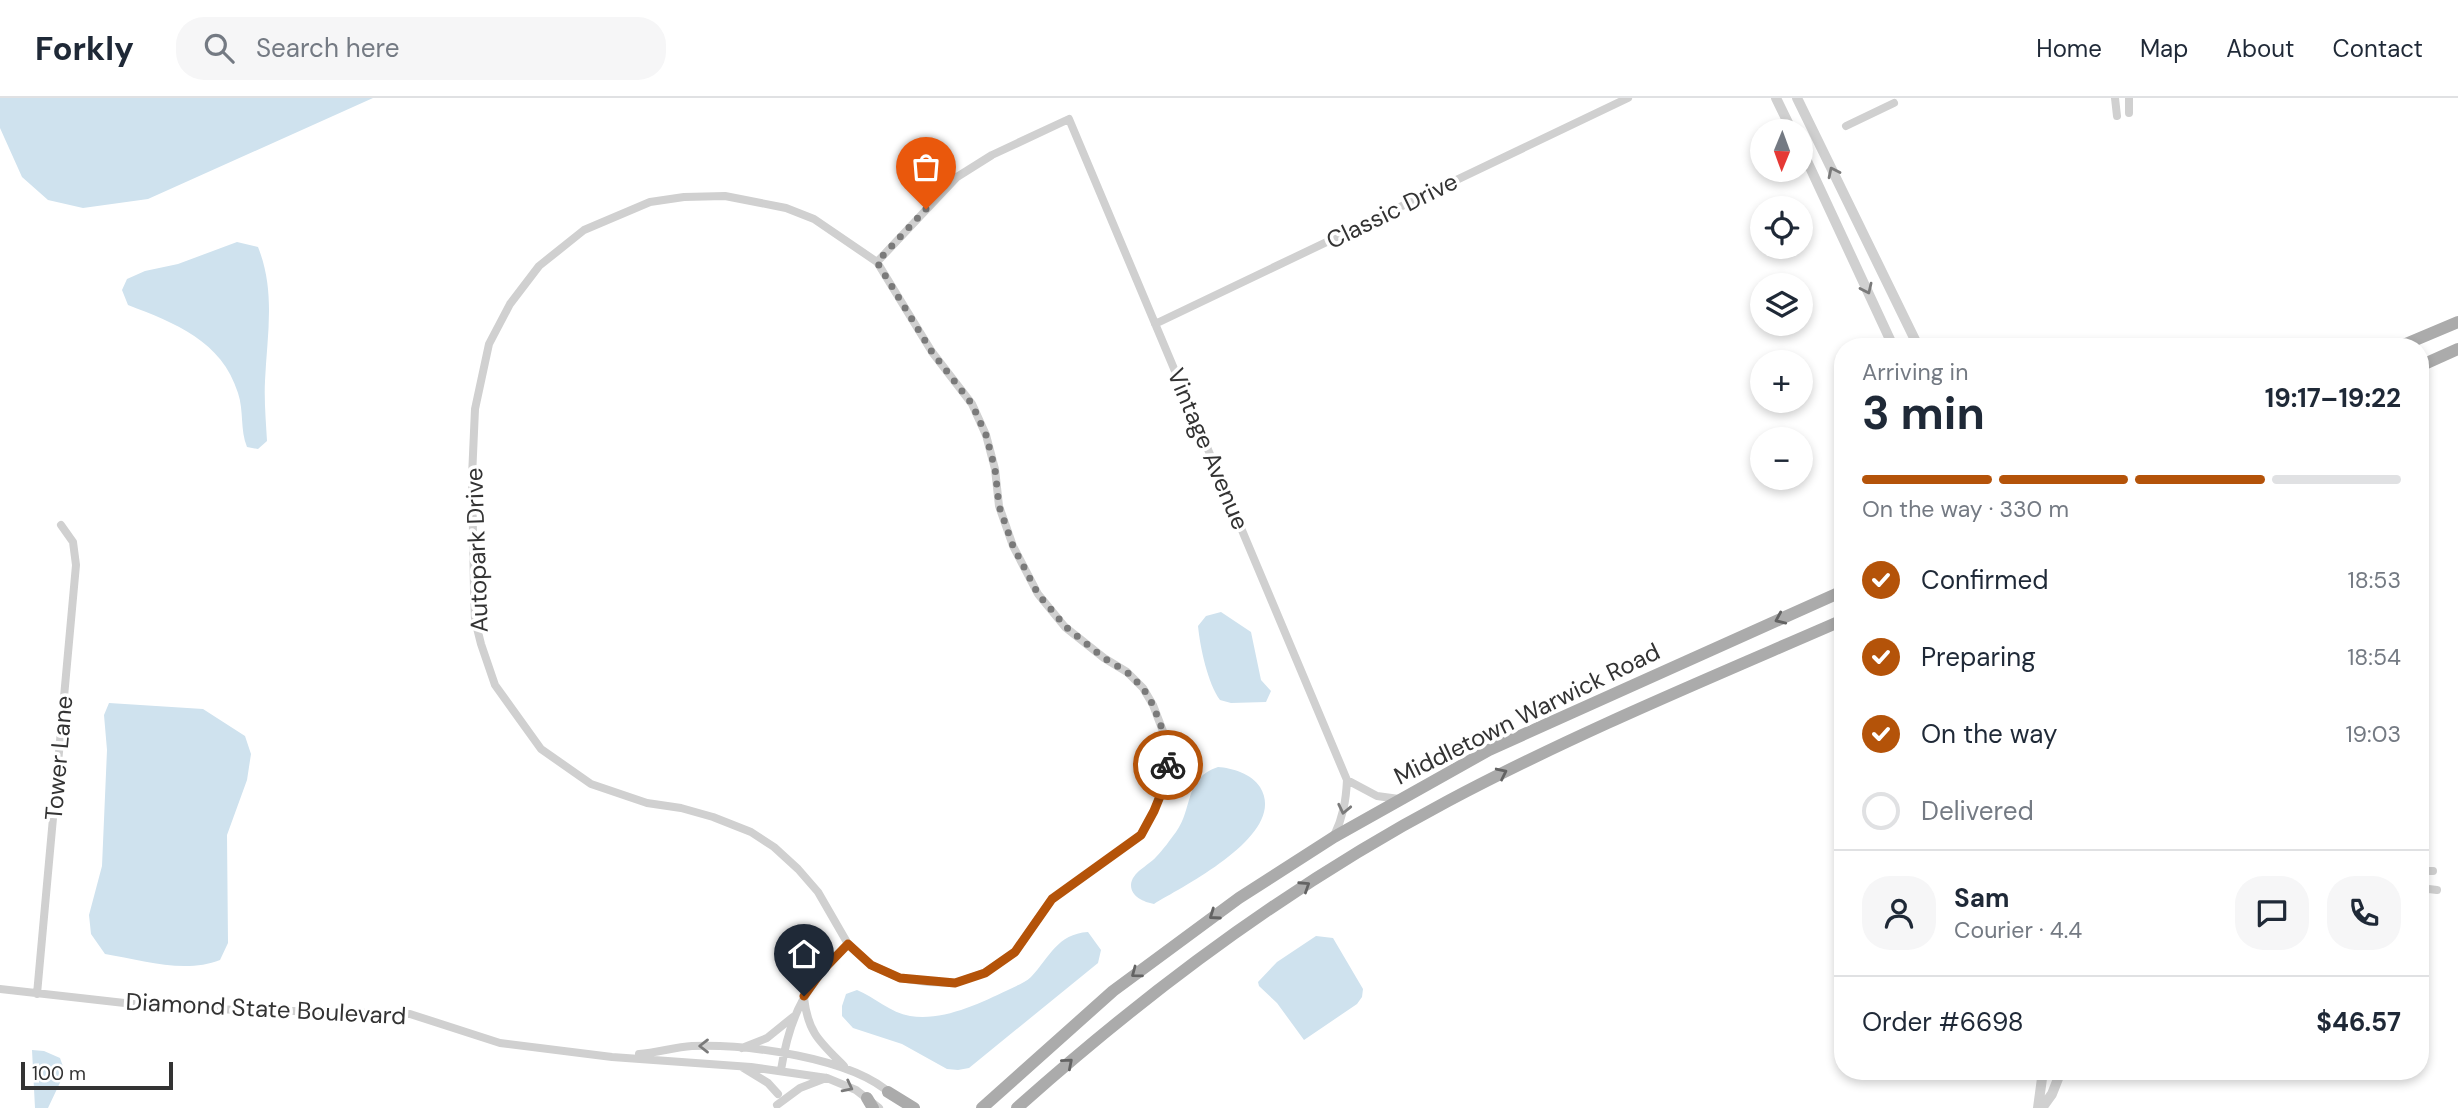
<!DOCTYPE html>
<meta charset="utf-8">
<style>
:root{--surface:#fff;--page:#f6f6f7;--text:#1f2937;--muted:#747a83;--line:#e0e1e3;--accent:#b45309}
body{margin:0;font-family:"DM Sans",sans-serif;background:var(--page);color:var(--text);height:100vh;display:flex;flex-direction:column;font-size:26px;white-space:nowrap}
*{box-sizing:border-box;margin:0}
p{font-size:23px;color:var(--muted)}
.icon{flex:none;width:38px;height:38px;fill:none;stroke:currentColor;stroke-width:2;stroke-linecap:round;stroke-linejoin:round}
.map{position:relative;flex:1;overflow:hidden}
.side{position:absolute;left:1834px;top:240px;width:595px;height:742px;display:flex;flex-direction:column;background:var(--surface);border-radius:28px;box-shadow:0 4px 10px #0003}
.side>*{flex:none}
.needle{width:46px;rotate:181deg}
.controls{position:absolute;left:1750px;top:21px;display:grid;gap:14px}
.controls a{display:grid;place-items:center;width:63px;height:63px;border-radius:50%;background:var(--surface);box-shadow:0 4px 10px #0003;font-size:35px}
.scale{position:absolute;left:21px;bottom:18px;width:152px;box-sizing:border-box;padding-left:7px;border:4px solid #333;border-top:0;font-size:19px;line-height:24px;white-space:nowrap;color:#333;-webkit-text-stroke:5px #fff;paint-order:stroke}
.pin{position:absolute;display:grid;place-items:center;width:60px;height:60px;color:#fff;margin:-72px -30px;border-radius:50% 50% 50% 0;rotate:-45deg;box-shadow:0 0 7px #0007}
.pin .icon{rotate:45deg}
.courier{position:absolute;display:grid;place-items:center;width:70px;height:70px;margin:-35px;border:5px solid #b45309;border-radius:50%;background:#fff;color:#222;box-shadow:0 2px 9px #0007}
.head em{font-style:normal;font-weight:700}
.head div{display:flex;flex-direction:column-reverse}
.head{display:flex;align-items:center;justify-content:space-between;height:119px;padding:0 28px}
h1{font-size:46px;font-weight:700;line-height:52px}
.bar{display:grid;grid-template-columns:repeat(4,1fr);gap:10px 7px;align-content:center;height:84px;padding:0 28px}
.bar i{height:9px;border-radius:5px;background:var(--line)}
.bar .on{background:var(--accent)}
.bar p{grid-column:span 4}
.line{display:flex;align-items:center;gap:18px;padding:0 28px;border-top:2px solid var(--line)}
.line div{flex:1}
.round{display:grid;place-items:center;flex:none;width:74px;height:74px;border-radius:28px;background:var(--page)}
ol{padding:0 28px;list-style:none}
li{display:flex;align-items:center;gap:21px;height:77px}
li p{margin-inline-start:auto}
li .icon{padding:7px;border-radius:50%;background:var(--accent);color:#fff;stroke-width:4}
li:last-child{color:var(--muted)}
li i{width:38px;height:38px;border:4px solid var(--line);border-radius:50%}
header{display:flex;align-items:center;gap:42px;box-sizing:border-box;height:98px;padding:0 35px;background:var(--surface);border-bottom:2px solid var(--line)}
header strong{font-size:33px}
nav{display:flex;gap:38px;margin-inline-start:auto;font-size:24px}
.search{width:490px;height:63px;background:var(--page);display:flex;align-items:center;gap:18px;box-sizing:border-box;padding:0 24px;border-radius:28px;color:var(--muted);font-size:26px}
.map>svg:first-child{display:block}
.water{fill:#cfe2ee}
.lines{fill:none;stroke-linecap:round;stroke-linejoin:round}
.minor{stroke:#d0d0d0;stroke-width:8}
.tertiary{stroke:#d0d0d0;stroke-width:10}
.primary{stroke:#ababab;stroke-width:12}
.oneway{stroke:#7a7a7a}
.oneway2{stroke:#636363}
.done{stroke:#7a7a7a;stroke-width:7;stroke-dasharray:0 12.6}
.route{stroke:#b45309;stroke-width:9}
.labels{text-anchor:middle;stroke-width:7;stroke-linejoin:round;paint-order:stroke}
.street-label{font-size:24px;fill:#333;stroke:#fff}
</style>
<header>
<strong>Forkly</strong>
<div class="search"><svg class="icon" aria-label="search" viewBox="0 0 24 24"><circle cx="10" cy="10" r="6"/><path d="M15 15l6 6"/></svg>Search here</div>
<nav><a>Home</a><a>Map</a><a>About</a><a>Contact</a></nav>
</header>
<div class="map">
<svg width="2458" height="1010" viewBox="0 0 2458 1010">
<rect width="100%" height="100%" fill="#fff"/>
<!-- water -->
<path class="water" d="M0 0H373L148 101 83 110 48 102 22 79 0 30Z
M237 144 258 149C276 194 267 237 265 283 264 303 266 324 267 343L258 351 247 349C240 332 244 313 238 295 222 243 175 225 128 207L122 192 127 181 145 173 178 166Z
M1221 514 1251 534 1261 582 1271 593 1266 604 1231 605 1220 602C1208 586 1200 549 1198 528L1206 518Z
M109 605 203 611 245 638 251 656 247 682 227 737 228 845 220 862C185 876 141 862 105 856L91 836 89 817 102 768 107 652 104 617Z
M1218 669C1232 670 1252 676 1260 689 1289 736 1185 787 1154 806 1144 804 1131 799 1131 787 1132 774 1148 768 1156 759 1163 752 1170 742 1176 734 1193 711 1184 680 1218 669Z
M1088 834 1101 852 1098 865 969 970 958 972 947 971 902 946 853 930 842 918V908L846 896 857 892C874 899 891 915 910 918 944 923 978 906 1008 892 1015 888 1025 885 1031 879 1050 859 1057 836 1088 834Z
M1316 838 1333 840 1363 891 1362 899 1357 906 1304 942 1277 905 1259 888 1258 884 1277 864Z
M32 952 44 953 60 960 65 974 48 1010H35Z"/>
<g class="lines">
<!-- minor -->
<path class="minor" d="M2115 0 2117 18
M2129 0V15
M1846 28 1894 5
M725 98 786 110 814 121 877 164 932 254 972 306 986 337 995 371 999 408 1013 448 1038 496 1065 529 1104 560 1127 574 1143 590 1153 607 1169 649 1167 681 1154 713 1141 737 1052 801 1015 854 984 875 955 885 928 884 900 880 871 867 848 846 818 794 798 771 774 749 751 734 713 719 681 710 647 705 591 686 541 651 495 587 481 546 475 522 474 492 472 379 475 311 489 246 510 206 539 168 584 132 650 104 684 99Z
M877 164 957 79 992 57 1069 21 1347 682C1346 703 1343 719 1334 738
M1155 226 1628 0
M1347 682 1377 698 1399 701
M2420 773H2433
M2420 790 2437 792
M0 891 169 910 410 916 500 945 612 959 751 969 827 980 856 992 879 1010
M37 896 76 467 73 444 61 427
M804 900C808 935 820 944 844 968
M742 950 767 940 793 919
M639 956C657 955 674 949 692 948 746 946 852 959 892 997
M742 969 768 985 778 996
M781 972C790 914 807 887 848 846
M777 1007 800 990 826 980"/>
<!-- tertiary -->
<path class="tertiary" d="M1776 0 1792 33
M1797 0 1918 248
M1801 50 1893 248
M2038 1010 2043 973
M2042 1010 2052 996 2061 973"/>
<!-- primary -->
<path class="primary" d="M2401 248 2458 224
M2420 268 2458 251
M888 994 914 1010
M867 1000 873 1010
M982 1010 1113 893 1239 800 1334 739 1489 652 1843 493
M1017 1010C1149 892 1291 786 1448 703 1576 635 1710 580 1843 522"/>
</g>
<!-- one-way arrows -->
<defs><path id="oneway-chevron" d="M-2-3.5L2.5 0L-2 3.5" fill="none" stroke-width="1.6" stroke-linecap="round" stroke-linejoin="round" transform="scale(1.75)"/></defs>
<g class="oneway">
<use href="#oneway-chevron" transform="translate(1833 74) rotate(-116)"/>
<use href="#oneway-chevron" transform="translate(1867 191) rotate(65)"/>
<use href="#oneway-chevron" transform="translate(1344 711) rotate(102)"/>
<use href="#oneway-chevron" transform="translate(704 948) rotate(-180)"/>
<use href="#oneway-chevron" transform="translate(848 989) rotate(27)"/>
</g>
<g class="oneway2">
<use href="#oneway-chevron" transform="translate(1780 521) rotate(156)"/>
<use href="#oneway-chevron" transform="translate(1502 675) rotate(-26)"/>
<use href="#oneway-chevron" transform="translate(1305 788) rotate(-33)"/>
<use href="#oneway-chevron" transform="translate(1214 817) rotate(145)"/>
<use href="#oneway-chevron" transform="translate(1136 875) rotate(143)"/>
<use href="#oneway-chevron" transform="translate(1068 965) rotate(-41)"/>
</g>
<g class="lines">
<!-- done -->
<path class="done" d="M926 111 877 164 932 254 972 306 986 337 995 371 999 408 1013 448 1038 496 1066 529 1104 560 1127 574 1143 590 1153 607 1169 649 1168 667"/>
<!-- route -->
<path class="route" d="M804 898 821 874 848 846 871 867 900 880 955 885 985 875 1015 854 1052 801 1141 737 1154 713 1167 681 1168 667"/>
</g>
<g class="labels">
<!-- street labels -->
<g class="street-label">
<text transform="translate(1392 113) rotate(-26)" y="8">Classic Drive</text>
<text transform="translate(1208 351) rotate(67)" y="8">Vintage Avenue</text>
<text transform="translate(477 452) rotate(-92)" y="8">Autopark Drive</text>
<text transform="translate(1527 616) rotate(-26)" y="8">Middletown Warwick Road</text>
<text transform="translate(59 660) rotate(-85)" y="8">Tower Lane</text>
<text transform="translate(266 911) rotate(3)" y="8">Diamond State Boulevard</text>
</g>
</g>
</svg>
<div class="controls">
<a><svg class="needle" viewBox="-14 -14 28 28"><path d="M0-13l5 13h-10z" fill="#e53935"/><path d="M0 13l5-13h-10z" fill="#747a83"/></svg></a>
<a><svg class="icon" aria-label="locate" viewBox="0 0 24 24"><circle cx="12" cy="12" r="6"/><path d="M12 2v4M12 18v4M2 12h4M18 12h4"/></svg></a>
<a><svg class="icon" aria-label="layers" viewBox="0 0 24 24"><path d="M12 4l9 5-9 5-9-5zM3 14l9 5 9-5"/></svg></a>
<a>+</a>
<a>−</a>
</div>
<div class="scale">100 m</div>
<div class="pin" style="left:926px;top:111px;background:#ea580c"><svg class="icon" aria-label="bag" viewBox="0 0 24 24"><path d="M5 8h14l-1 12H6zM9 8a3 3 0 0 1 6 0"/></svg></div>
<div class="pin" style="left:804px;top:898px;background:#1f2937"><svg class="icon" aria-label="home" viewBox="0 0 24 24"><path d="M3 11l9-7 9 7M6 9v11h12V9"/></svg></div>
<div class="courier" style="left:1168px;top:667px"><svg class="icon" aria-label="bike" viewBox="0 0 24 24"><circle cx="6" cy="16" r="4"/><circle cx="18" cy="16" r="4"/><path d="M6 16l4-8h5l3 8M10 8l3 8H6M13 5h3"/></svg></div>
<section class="side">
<div class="head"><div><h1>3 min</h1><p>Arriving in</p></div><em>19:17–19:22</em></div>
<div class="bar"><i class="on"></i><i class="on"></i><i class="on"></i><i></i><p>On the way · 330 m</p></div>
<ol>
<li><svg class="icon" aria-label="check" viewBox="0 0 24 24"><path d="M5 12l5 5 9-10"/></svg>Confirmed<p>18:53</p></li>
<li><svg class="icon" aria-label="check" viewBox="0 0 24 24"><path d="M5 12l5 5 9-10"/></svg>Preparing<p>18:54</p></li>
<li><svg class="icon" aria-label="check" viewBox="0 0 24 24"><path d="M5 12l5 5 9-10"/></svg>On the way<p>19:03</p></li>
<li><i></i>Delivered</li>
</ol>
<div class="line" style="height:126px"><a class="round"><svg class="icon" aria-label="person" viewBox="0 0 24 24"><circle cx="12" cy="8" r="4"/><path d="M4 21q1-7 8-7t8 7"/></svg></a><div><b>Sam</b><p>Courier · 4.4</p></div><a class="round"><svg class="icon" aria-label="chat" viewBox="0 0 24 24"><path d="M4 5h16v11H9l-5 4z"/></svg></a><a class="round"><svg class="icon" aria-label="phone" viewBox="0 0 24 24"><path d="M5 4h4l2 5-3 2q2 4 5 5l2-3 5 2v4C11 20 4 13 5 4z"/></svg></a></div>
<div class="line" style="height:91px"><div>Order #6698</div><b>$46.57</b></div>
</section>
</div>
